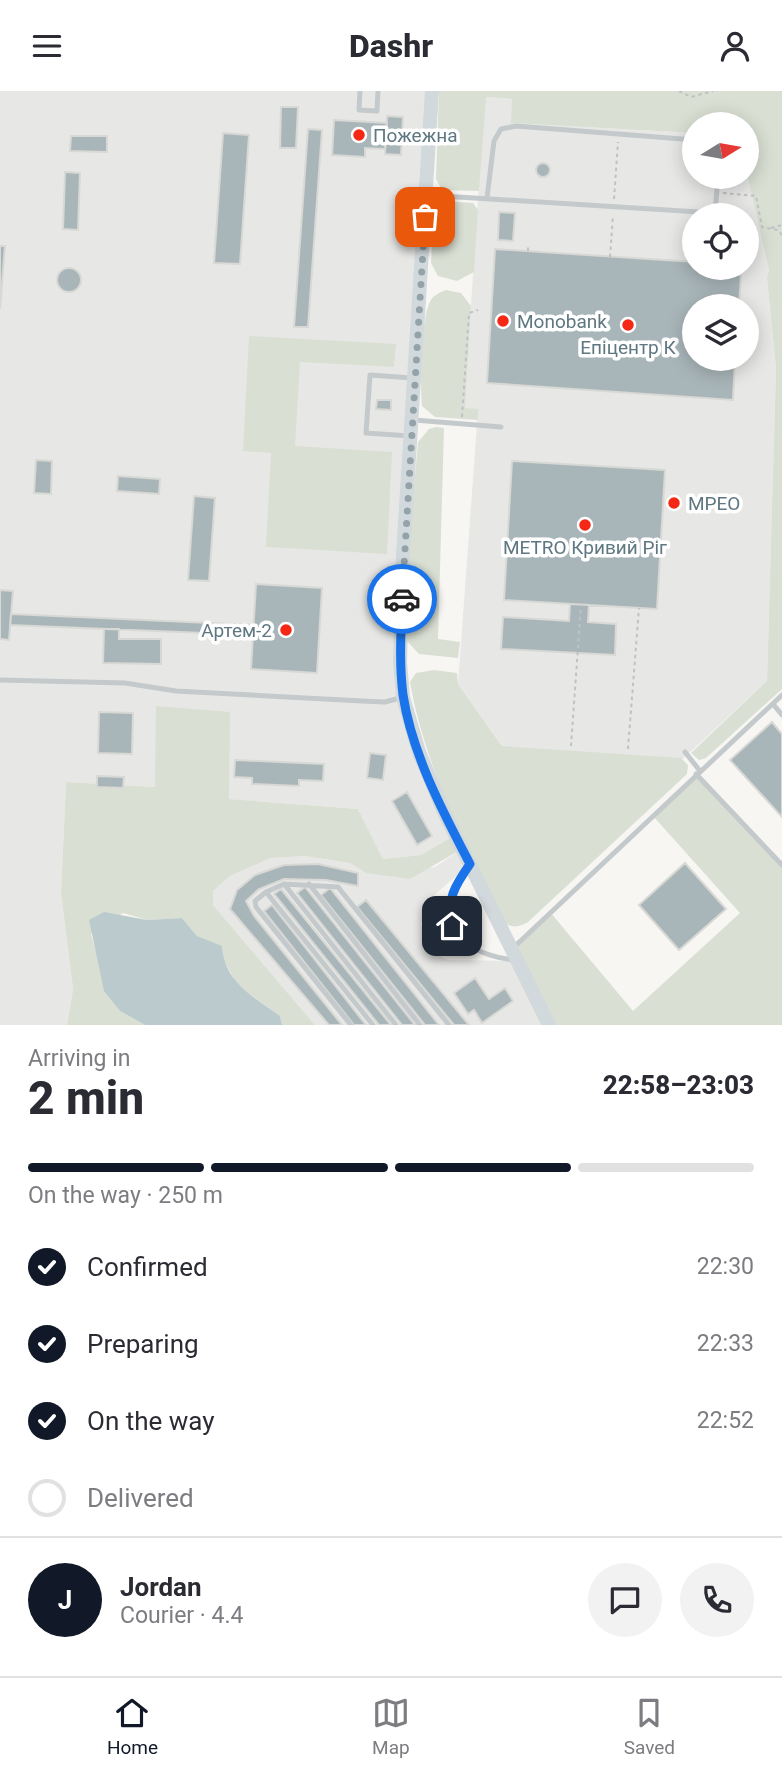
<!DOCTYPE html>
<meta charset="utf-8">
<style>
:root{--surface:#fff;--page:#f2f2f3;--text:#2b2b33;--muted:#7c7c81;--line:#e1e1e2;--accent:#111827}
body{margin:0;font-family:Roboto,sans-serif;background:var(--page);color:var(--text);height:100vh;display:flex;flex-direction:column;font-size:26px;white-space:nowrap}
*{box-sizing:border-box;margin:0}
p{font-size:23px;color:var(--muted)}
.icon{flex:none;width:38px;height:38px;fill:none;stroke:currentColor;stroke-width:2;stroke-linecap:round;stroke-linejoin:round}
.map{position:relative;height:934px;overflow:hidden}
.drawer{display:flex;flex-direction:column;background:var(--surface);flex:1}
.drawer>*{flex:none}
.needle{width:46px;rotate:79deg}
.fabs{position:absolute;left:682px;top:21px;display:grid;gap:14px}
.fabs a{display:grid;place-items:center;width:77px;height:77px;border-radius:50%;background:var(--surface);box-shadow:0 4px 18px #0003;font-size:35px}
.pin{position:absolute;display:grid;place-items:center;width:60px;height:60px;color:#fff;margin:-30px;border-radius:14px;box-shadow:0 4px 10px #0006}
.courier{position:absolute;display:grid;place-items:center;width:70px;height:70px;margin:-35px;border:5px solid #1a73e8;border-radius:50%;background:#fff;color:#222;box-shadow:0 2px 9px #0007}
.head em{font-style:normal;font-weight:800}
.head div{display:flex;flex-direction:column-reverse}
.head{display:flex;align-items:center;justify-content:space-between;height:119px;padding:0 28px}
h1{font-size:46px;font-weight:800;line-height:52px}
.bar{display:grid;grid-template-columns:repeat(4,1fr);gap:10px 7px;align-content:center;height:84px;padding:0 28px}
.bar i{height:9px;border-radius:5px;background:var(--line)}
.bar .on{background:var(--accent)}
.bar p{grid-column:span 4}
.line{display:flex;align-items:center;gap:18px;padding:0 28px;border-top:2px solid var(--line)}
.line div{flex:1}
.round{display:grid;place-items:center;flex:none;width:74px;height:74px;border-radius:37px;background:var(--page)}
ol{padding:0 28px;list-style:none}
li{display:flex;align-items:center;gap:21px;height:77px}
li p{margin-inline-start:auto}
li .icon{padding:7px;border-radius:50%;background:var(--accent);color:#fff;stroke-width:4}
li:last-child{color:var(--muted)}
li i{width:38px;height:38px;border:4px solid var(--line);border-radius:50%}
header{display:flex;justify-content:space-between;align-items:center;height:91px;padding:0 28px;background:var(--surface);font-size:32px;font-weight:800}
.dock{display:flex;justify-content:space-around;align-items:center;height:98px;border-top:2px solid var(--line);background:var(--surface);font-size:19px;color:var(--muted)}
.dock a{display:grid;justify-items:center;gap:4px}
.dock .on{color:var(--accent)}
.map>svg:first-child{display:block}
.built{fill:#e7e8e6;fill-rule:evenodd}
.green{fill:#d9dfd3}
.water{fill:#bbcbcd}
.building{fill:#a9b6b9;stroke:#d8d8d5;stroke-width:2}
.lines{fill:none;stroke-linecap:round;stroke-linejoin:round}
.path{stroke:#bfc2c4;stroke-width:2;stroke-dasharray:3.5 3.5;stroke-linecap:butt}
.service{stroke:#c4c9cc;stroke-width:5}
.secondary{stroke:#d2d9dc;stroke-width:14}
.done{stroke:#94a3a9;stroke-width:7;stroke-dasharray:0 12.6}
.route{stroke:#1a73e8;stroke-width:9}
.poi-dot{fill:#f42815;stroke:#fff;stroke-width:2.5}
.labels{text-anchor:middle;stroke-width:7;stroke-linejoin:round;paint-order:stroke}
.poi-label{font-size:19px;fill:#5e7781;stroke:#fff;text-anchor:start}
</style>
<header><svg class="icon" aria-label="menu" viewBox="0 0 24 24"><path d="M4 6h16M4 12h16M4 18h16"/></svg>Dashr<svg class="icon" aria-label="person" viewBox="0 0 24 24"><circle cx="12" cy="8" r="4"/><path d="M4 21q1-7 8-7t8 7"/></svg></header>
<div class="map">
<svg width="782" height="934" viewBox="0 0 782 934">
<rect width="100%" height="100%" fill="#f7f6f3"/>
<!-- built -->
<path class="built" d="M0 0H432L403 606 455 744 421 764 383 768 358 718 228 708 155 696 66 691 61 802 73 898 67 934H0Z
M485 6 512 8V32L695 42V86H747V83L769 179 767 187 776 277 767 590 580 763 458 593 478 319 464 317ZM695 124H747V177H695ZM695 215H747V268H695Z
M462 758 470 773 432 806 425 818 421 833 426 849 435 863 448 869 517 870 549 934H315L213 814V800L230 785 271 767 305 765 350 772 366 782 435 776Z"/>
<!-- green -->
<path class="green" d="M439 0H782V598L706 667 699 669 691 662 767 590 776 277 767 187 769 179 747 83V33H695V42L511 32 512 8 486 6 479 100 442 99 436 88Z
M443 110 473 112 478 119 474 181 457 190 438 185 431 172 434 119Z
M446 199 461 202 471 215 465 317 478 318V329L435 326 422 315C420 292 421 233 429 213 432 205 438 202 446 199Z
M249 245 396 253 394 276 300 271 295 355 392 361 387 463 266 456 271 362 243 360Z
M436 336 444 337 438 548 460 551 458 567 419 563 407 550 411 432 418 351 429 338Z
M434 579 457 582 458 593 502 655 681 667 688 674 687 683 528 831C518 837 511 837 502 830 465 752 425 676 410 591L416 582Z
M156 615 230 621 229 708 358 718 383 768 421 764 455 744 462 758 410 788 366 782 350 772 305 765 271 767 230 785 213 800V814L315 934H282L280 925 238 895 222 866 197 845 182 827 147 829 123 822 91 843 99 872 120 920 145 934H67L73 898 61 802 66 691 155 696Z
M696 683 782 774V934H549L512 858 550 821 633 920 740 822 653 725Z"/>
<!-- water -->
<path class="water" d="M104 821 147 829 182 827 197 845 222 855C224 891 254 906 280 925L282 934H145L120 920 104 900 89 829Z"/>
<!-- building -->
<path class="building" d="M281 16H298L296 57H280Z
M387 25 403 26 401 64 385 63Z
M334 29 387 32 385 58 365 57V66L332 64Z
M308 38 322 39 308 236H294Z
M223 42 249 44 240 173 214 172Z
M71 45H107V61L70 60Z
M536 79a7 7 0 1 1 14 0a7 7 0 1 1-14 0Z
M65 81 80 82 78 139 63 138Z
M499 121 515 122 513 150 498 149Z
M0 155H5L0 218Z
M495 158 695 171V177H731L730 184H741L739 215H695V268H735L733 309 487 292Z
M57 189a12 12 0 1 1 24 0a12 12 0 1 1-24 0Z
M377 309H391V319L376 318Z
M36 369 52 370 51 403 34 402Z
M512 370 665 379 657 518 504 509Z
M118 385 160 388 159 403 117 400Z
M194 405 215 407 209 490 188 489Z
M256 493 322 497 317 582 251 578Z
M0 499 13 500 9 549 0 548Z
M570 513 589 514 588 531 616 533 615 564 501 558 503 526 569 530Z
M11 523 254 534 253 544 10 534Z
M104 538H119V548H161V573L103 572Z
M99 621 133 622 132 663 98 662Z
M772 631 782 643V726L730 669Z
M370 662 386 664 383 689 367 687Z
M235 669 324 673 323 690 299 689V695L252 693V687L234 686Z
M97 685 124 686 123 697 97 696Z
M407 701 432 745 417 754 392 710Z
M685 772 726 818 679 859 639 814Z
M318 773 358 782V795L326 789 284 788 259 798 246 810 254 825 342 934H329L230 818 237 799 255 784 284 774Z
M305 796 415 934H402L297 802Z
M330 797 439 934H425L321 804Z
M281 798 391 934H379L274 803Z
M366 809 469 934H454L357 816Z
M272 814 366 934H354L264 820Z
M433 834 441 849 431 853 424 839Z
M475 887 489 908 505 897 513 910 482 932 474 919 468 923 454 902Z"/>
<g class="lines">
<!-- path -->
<path class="path" d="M679 0 691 6 713 0
M723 102 756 105 762 136 778 139 782 144
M614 108 618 51
M771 137 782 134
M528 160V155
M610 166 613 125
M462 326 469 222 478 219
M571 655 581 514
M628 658 639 517"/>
<!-- service -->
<path class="service" d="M360 0 359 19 377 20 378 0
M426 104 715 122 718 86
M487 107 494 50 501 38 516 35 695 49
M414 329 501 336
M410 345 366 342 370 284 412 287
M0 589 125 592 176 600 362 610 385 611 400 607
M773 613 782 624
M685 661 700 680
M696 683 782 774
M469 774C461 786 447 804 448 819 448 853 487 866 514 869
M284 793 396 934
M309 793 420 934
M266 801 284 793 338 796 449 934
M512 858 782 604
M351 934 256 816 255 810 266 801 373 934"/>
<!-- secondary -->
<path class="secondary" d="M432 0 403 463 400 571 403 606 419 661 444 721 549 934"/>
</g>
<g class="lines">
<!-- done -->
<path class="done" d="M402 508 425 126"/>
<!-- route -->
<path class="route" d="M402 508C401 540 399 573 403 604 412 663 443 721 470 773 456 793 445 810 452 835"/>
</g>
<!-- markers -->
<g class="poi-dot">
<circle cx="359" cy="44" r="7"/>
<circle cx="503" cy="230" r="7"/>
<circle cx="628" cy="234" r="7"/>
<circle cx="674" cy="412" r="7"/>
<circle cx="585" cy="434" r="7"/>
<circle cx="286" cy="539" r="7"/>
</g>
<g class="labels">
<!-- poi labels -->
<g class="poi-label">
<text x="373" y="51">Пожежна</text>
<text x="517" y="237">Monobank</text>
<text x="628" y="263" text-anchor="middle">Епіцентр К</text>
<text x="688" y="419">МРЕО</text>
<text x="585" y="463" text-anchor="middle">METRO Кривий Ріг</text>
<text x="272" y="546" text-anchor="end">Артем-2</text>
</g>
</g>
</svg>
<div class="fabs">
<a><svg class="needle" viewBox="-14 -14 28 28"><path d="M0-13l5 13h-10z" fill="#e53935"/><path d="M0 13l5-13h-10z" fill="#7c7c81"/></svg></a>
<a><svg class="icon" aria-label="locate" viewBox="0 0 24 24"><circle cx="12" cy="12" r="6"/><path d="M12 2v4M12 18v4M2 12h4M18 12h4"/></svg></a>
<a><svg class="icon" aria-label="layers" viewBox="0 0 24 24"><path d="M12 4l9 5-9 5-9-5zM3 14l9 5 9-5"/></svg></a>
</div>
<div class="pin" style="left:425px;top:126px;background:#ea580c"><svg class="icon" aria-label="bag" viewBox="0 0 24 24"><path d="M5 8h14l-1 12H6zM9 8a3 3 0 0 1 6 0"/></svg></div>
<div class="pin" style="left:452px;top:835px;background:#1f2937"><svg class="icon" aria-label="home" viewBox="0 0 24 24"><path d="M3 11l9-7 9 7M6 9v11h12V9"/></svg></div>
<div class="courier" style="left:402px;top:508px"><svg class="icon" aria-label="car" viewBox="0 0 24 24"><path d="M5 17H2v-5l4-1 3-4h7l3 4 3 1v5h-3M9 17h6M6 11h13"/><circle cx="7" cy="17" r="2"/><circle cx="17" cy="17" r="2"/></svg></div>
</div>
<section class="drawer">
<div class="head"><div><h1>2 min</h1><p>Arriving in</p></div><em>22:58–23:03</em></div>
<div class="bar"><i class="on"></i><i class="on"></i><i class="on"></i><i></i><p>On the way · 250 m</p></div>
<ol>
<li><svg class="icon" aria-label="check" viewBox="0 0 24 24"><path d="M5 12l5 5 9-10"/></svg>Confirmed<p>22:30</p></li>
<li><svg class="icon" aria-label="check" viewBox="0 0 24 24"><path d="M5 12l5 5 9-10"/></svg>Preparing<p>22:33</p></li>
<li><svg class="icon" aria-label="check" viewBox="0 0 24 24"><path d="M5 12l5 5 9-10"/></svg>On the way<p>22:52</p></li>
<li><i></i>Delivered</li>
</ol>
<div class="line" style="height:126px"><b class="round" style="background:var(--accent);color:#fff">J</b><div><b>Jordan</b><p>Courier · 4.4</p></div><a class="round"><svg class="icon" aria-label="chat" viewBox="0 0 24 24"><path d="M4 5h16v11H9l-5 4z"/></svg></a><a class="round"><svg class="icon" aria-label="phone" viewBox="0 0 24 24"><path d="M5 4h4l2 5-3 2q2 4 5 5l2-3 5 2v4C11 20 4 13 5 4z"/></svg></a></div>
</section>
<nav class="dock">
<a class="on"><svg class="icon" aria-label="home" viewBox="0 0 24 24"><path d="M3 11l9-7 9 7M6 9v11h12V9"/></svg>Home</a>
<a><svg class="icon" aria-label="map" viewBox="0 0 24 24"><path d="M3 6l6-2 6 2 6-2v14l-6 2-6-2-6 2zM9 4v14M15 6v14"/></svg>Map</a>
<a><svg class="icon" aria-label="saved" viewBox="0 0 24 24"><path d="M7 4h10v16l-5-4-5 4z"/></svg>Saved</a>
</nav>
